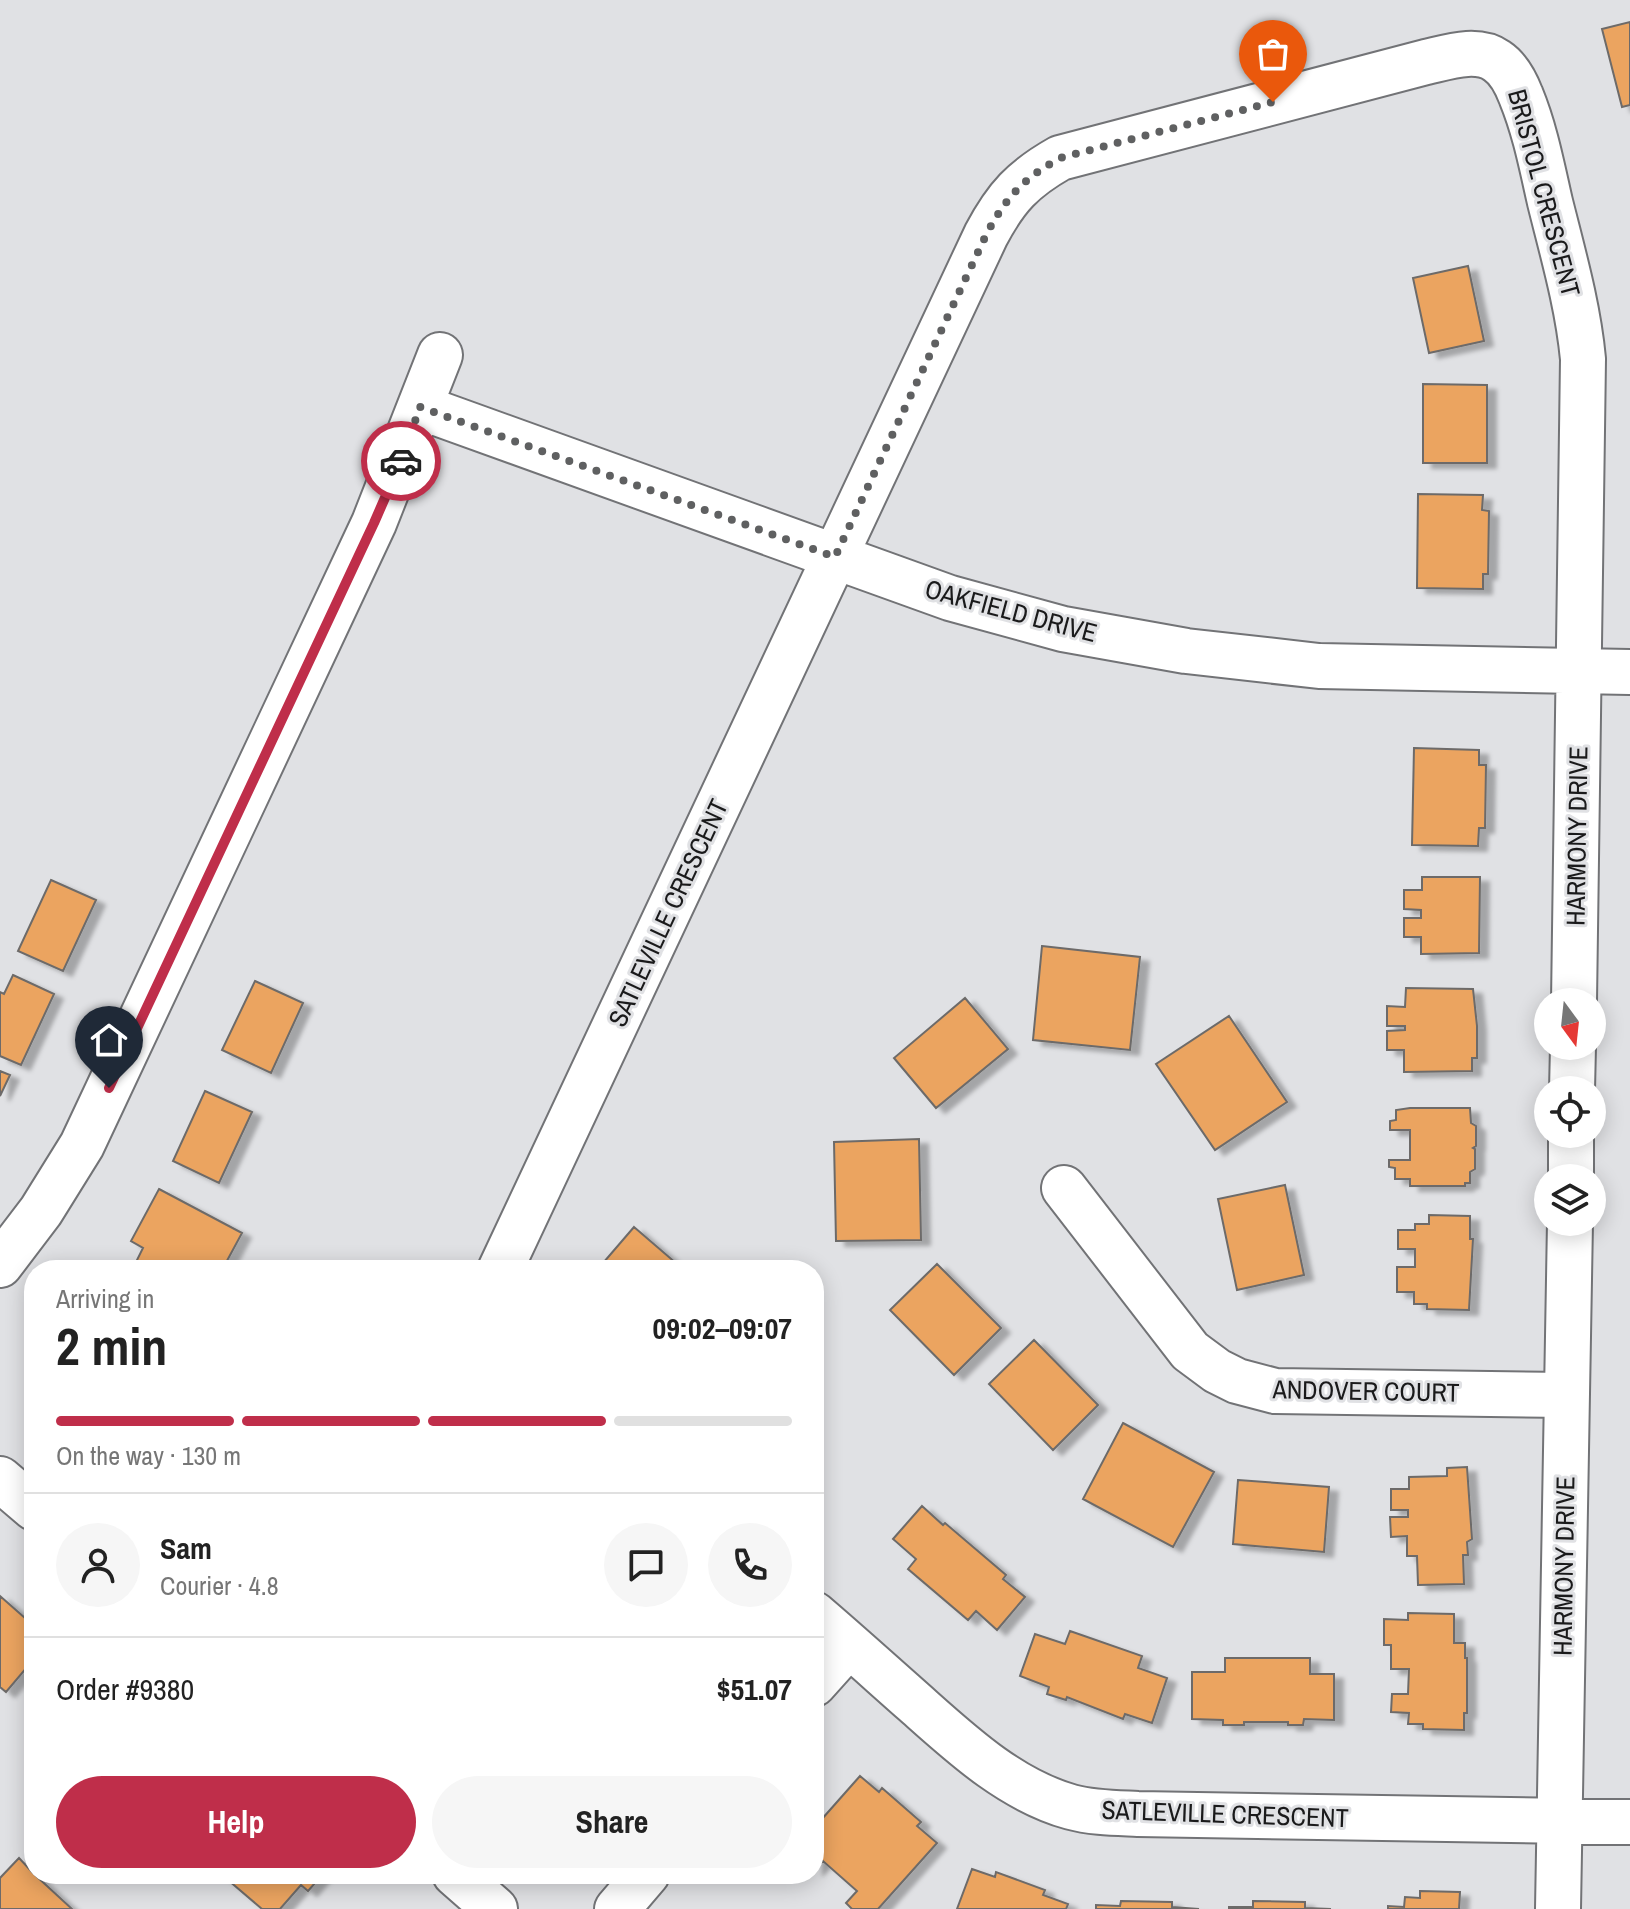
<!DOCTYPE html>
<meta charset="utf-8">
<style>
:root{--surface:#fff;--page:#f6f6f6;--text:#222;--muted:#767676;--line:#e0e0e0;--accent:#bf2e4a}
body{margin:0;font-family:"Archivo Narrow",sans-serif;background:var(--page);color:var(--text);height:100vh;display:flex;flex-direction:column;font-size:30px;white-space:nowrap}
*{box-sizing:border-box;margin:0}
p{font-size:26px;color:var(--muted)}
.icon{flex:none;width:44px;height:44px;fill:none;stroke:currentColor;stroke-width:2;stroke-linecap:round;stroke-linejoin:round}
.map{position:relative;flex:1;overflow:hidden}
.panel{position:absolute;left:24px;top:1260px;width:800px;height:624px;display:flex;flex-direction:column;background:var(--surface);border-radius:32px;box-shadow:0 4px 20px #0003}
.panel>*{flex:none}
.needle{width:52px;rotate:165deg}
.controls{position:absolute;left:1534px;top:988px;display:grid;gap:16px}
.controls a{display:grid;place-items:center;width:72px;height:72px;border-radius:50%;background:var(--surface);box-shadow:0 4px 20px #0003;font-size:40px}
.pin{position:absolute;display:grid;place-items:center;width:68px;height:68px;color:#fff;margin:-82px -34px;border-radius:50% 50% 50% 0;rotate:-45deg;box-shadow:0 0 8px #0007}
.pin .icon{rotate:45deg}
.courier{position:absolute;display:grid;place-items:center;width:80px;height:80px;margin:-40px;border:6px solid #bf2e4a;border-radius:50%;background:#fff;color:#222;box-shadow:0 2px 10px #0007}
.headline em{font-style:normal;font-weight:700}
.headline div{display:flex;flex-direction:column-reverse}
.headline{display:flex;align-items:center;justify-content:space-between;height:136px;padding:0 32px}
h1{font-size:52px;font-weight:700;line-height:60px}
.bar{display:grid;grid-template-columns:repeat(4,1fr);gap:12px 8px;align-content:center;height:96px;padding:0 32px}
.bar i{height:10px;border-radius:6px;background:var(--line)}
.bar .current{background:var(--accent)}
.bar p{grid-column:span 4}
.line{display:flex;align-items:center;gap:20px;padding:0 32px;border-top:2px solid var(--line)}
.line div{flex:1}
.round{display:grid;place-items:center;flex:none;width:84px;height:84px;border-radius:42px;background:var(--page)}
.action{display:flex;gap:16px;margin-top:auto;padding:16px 32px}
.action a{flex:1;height:92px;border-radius:48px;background:var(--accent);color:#fff;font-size:32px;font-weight:700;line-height:92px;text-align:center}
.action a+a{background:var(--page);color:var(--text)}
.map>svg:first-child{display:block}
.building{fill:#eba460;stroke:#6d6b69;stroke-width:2;filter:url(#shadow)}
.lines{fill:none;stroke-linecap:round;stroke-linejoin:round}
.minor-casing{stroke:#727376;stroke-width:48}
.minor{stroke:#fff;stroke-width:44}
.done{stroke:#5f6061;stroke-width:8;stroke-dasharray:0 14.4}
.route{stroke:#bf2e4a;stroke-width:10}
.labels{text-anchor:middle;stroke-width:6;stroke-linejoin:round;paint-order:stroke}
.street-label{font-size:26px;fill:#1a1a1b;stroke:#e0e1e4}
</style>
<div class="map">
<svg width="1630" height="1909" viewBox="0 0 1630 1909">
<defs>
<filter id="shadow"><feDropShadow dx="9" dy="5" stdDeviation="2" flood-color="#0004"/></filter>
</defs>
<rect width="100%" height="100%" fill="#e0e1e4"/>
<!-- building -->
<path class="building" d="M1630 22V105L1622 107 1602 29Z
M1468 266 1484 341 1429 353 1413 278Z
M1423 384 1487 385V463H1423Z
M1418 494 1483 495 1482 510 1489 511 1488 574H1483V589L1417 588Z
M1414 748 1479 750V765H1486L1485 828H1479L1478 846 1412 845Z
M1422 877H1480L1479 953 1421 954V937H1404V918H1421V910L1404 909V890H1422Z
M51 880 96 900 63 971 18 951Z
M1042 946 1140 957 1130 1050 1033 1040Z
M13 975 54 994 21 1065 0 1056V992L4 994Z
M255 981 303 1003 271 1073 222 1050Z
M1406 988 1473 989 1477 1026V1058H1472V1071L1404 1072V1050H1387V1031L1405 1030V1026H1387V1006L1405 1007Z
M965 998 1008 1049 936 1108 894 1058Z
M1229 1016 1287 1102 1215 1150 1156 1064Z
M0 1071 10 1075 0 1096Z
M205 1091 252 1112 219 1183 173 1161Z
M1410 1108H1470L1471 1123 1476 1126V1146L1473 1148 1475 1149V1169L1470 1172V1183H1465V1186H1410V1179H1395V1168L1389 1167V1160H1410V1130H1390V1121L1396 1120V1110Z
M919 1139 921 1240 836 1241 834 1142Z
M1285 1185 1304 1275 1237 1290 1218 1199Z
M159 1189 242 1233 222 1270H145L135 1264 143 1248 131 1241Z
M1429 1215 1470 1216V1239H1473L1469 1310 1427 1309V1304H1414V1292H1397V1267H1415V1249H1398V1230H1415V1224H1429Z
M634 1227 684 1270H597Z
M937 1264 1001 1328 954 1375 890 1310Z
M1034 1340 1098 1405 1053 1450 989 1384Z
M1123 1423 1214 1472 1173 1547 1083 1499Z
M1467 1467 1472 1539 1467 1542 1468 1555H1463L1464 1584 1418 1585 1417 1556H1407V1536L1391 1537 1390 1517H1408V1510H1391V1489H1409V1477L1447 1476V1468Z
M1238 1480 1329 1487 1324 1552 1233 1544Z
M922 1506 943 1525 945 1523 1006 1575 1003 1579 1025 1597 997 1630 976 1611 968 1620 908 1569 916 1559 893 1539Z
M0 1596 34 1626V1659L6 1692 0 1687Z
M1408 1613 1454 1614V1643H1465V1658H1467V1713H1464V1730L1423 1729V1724H1408L1409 1713 1391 1712 1392 1694H1408L1409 1669H1391V1645H1384V1619L1408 1620Z
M1070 1631 1142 1656 1138 1668 1167 1678 1152 1723 1125 1714 1123 1719 1067 1697 1066 1700 1047 1694 1049 1687 1020 1676 1035 1634 1065 1644Z
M1225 1658H1310V1674H1334V1720L1304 1719 1303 1725H1288V1722H1244V1725H1223V1720L1192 1719V1672H1225Z
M860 1776 879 1792 882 1788 921 1822 917 1826 937 1843 878 1909H852L846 1903 857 1891 823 1861 814 1870V1828Z
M19 1858 34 1874 72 1909H0V1878Z
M972 1869 995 1877 996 1872 1045 1890 1043 1895 1068 1904 1066 1909H957Z
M221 1874H323L308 1891 301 1885 280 1909H262Z
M1420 1891 1460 1892 1459 1909H1388V1906L1404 1907 1405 1897 1420 1898Z
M1121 1901 1172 1902V1907L1199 1909H1096V1905L1120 1906Z
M1253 1901 1305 1902V1908L1331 1909H1229V1907H1253Z"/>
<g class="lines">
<!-- minor casing -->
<g class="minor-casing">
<path id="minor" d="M420 407 950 598 1063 629 1186 651 1319 666 1630 672
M1572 1090 1573 1046
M1571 1178V1134
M1064 1188 1190 1351 1217 1371 1237 1381 1275 1391 1567 1395
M0 1265 41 1211 82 1145 374 523 440 355
M500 1270 986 235C1006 197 1023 179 1060 158L1426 62C1448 57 1477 47 1497 61 1509 69 1516 83 1521 96 1535 130 1542 167 1550 202 1563 254 1578 306 1583 359L1574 1002
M0 1479 34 1508
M814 1614C848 1643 881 1673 915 1703 961 1744 1010 1790 1071 1807 1093 1813 1116 1813 1138 1814L1630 1822
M814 1684 849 1645
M455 1874 495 1909
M617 1909 647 1874
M1558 1909 1570 1222"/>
</g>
<!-- minor -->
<use href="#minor" class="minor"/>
</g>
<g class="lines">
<!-- done -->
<path class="done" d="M401 461 420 407 835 557 986 235C1006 197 1023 179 1060 158L1273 102"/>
<!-- route -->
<path class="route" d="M109 1088 374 523 401 461"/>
</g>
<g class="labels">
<!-- street labels -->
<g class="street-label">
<text transform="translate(1544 193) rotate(75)" y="9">BRISTOL CRESCENT</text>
<text transform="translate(1011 611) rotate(15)" y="9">OAKFIELD DRIVE</text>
<text transform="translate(1577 836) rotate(-89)" y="9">HARMONY DRIVE</text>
<text transform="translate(668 913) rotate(-65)" y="9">SATLEVILLE CRESCENT</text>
<text transform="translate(1366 1391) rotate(1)" y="9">ANDOVER COURT</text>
<text transform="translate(1564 1566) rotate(-89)" y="9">HARMONY DRIVE</text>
<text transform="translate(1225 1814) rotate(2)" y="9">SATLEVILLE CRESCENT</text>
</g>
</g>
</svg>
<div class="controls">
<a><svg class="needle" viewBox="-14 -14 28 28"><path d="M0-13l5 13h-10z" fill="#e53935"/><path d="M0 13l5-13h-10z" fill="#767676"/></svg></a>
<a><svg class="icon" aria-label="locate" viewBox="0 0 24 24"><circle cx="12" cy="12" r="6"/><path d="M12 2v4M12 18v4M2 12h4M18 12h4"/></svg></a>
<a><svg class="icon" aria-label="layers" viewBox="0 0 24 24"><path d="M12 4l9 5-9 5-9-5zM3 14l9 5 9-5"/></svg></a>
</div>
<div class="pin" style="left:1273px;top:102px;background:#ea580c"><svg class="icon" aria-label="bag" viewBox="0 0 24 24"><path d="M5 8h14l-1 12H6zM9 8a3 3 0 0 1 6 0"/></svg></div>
<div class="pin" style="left:109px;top:1088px;background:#1f2937"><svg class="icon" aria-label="home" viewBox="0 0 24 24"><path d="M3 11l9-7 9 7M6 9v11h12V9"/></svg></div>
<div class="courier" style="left:401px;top:461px"><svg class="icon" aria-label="car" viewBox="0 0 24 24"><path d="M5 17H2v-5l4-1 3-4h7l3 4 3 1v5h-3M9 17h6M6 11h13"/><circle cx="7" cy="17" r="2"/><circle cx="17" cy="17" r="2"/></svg></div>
<section class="panel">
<div class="headline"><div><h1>2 min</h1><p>Arriving in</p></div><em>09:02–09:07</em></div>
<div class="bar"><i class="current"></i><i class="current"></i><i class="current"></i><i></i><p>On the way · 130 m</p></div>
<div class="line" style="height:144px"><a class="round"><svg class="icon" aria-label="person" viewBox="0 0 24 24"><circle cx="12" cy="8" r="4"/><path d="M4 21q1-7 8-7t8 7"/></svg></a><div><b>Sam</b><p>Courier · 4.8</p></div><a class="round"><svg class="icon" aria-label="chat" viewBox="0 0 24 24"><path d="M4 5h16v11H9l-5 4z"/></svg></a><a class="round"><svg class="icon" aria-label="phone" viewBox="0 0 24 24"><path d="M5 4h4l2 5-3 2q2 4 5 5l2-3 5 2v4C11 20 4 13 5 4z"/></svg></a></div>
<div class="line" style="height:104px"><div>Order #9380</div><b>$51.07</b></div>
<div class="action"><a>Help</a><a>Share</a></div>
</section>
</div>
